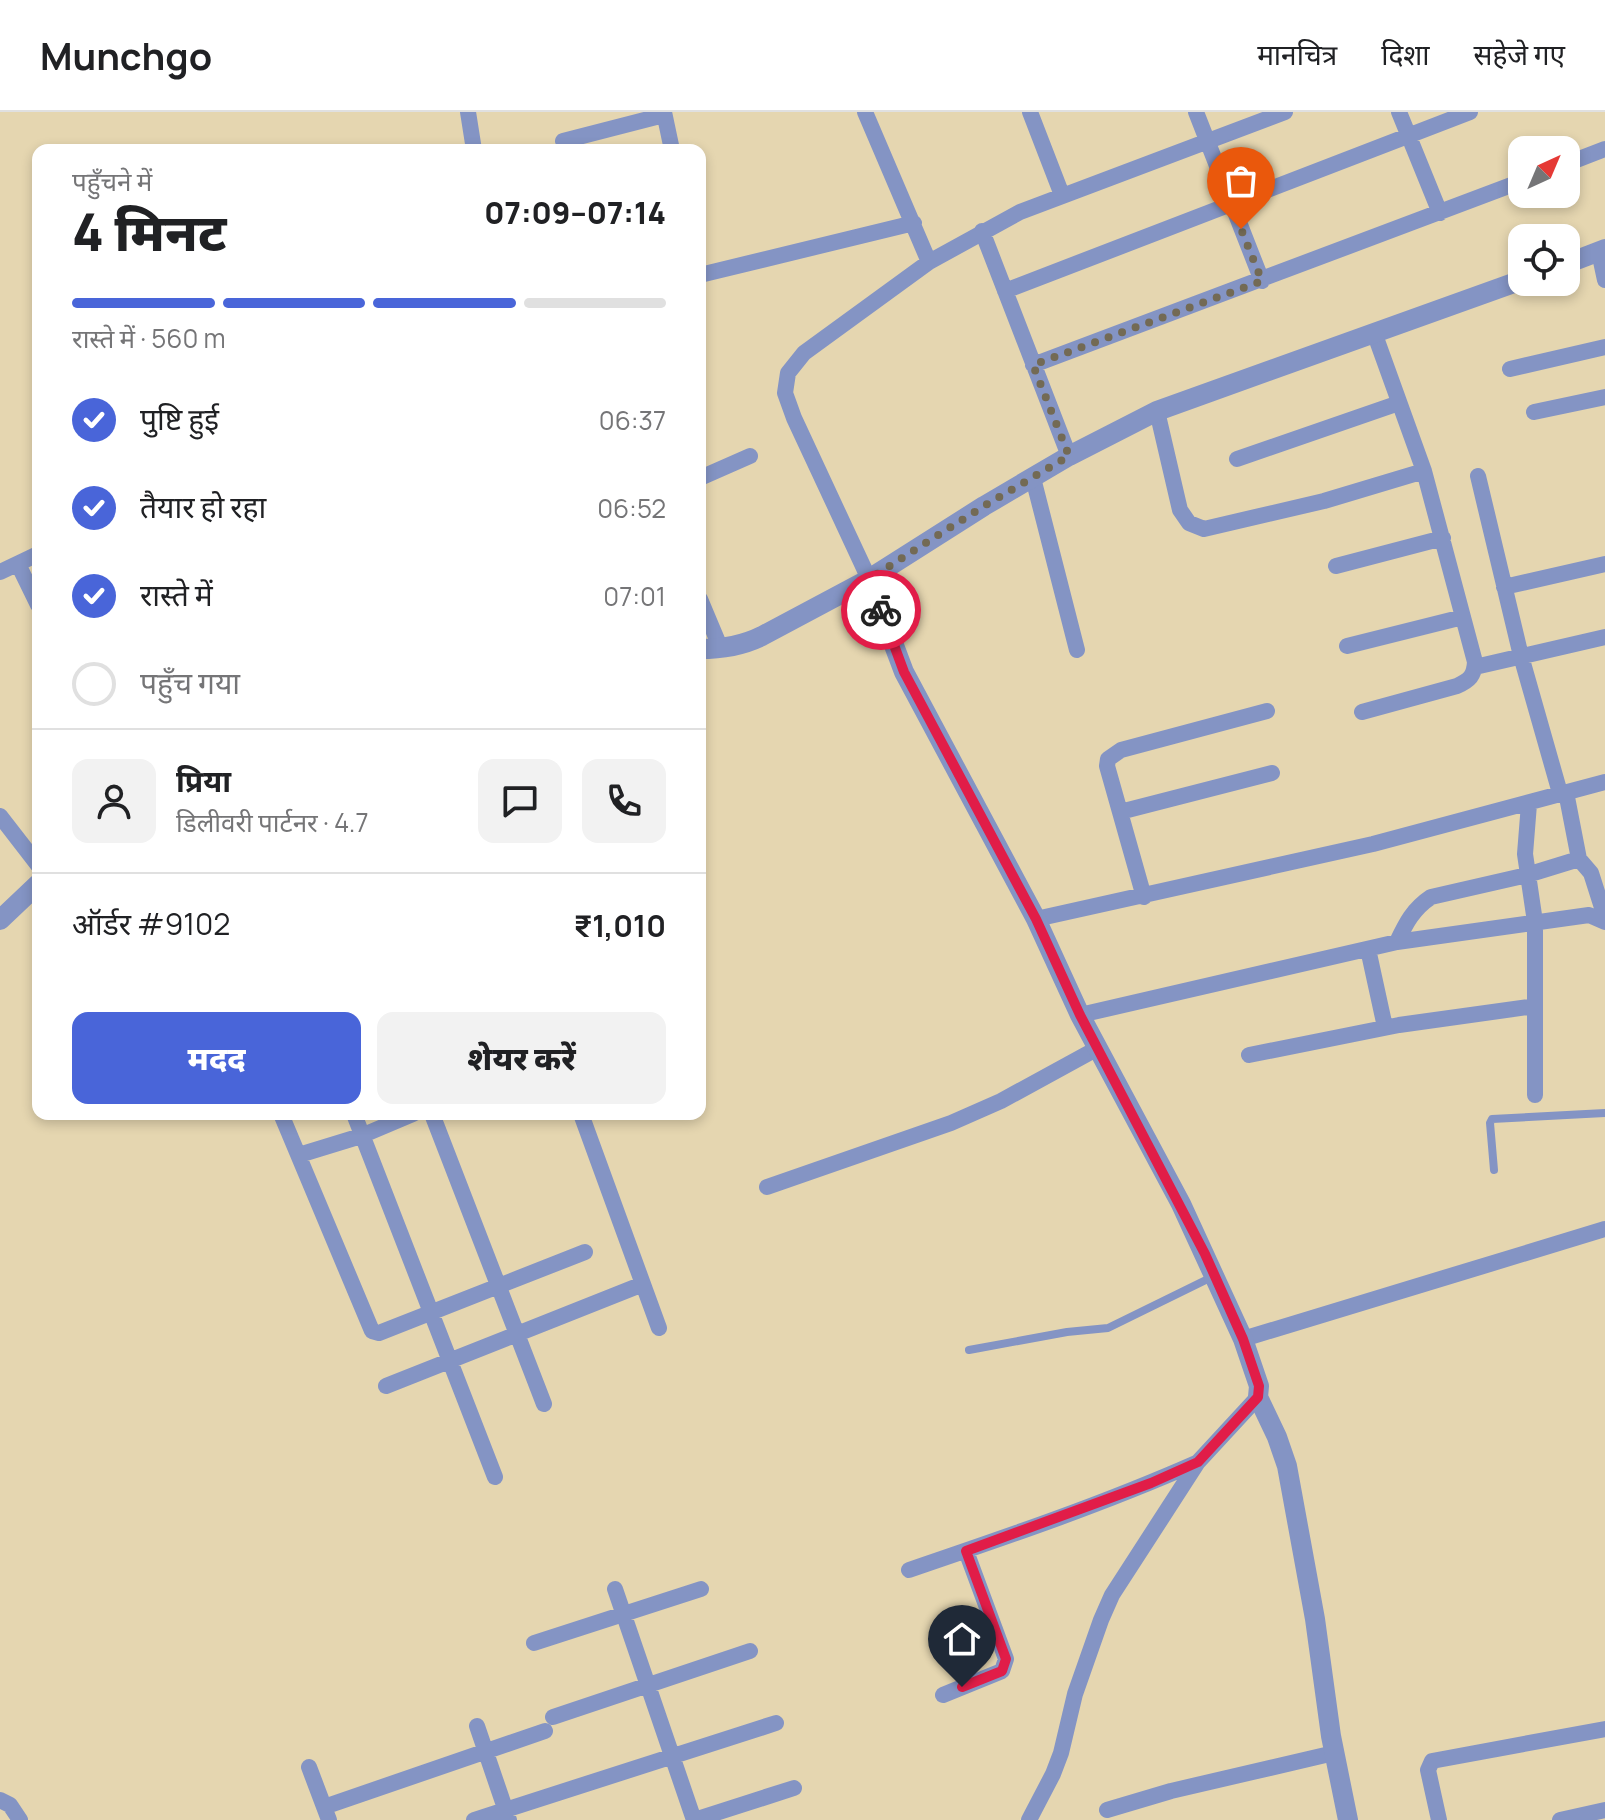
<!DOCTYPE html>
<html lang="hi">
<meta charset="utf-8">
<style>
:root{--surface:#fff;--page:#f2f2f2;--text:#202124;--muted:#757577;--line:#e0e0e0;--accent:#4965d9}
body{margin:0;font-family:Manrope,"Noto Sans Devanagari",sans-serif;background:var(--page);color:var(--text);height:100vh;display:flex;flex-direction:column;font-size:30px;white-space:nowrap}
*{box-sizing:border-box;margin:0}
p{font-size:26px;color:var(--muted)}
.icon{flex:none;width:44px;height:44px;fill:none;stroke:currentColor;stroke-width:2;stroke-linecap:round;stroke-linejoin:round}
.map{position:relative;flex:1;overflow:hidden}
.panel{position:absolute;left:32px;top:32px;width:674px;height:976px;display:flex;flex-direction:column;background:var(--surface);border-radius:16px;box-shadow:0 4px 12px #0003}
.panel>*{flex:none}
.needle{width:52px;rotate:44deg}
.tools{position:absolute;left:1508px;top:24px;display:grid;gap:16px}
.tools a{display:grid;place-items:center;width:72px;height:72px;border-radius:16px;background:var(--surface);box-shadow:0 4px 12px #0003;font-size:40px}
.pin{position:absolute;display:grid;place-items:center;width:68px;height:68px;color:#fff;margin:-82px -34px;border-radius:50% 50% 50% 0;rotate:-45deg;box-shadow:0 0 8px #0007}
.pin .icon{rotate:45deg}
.courier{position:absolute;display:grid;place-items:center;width:80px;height:80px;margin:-40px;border:6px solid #e11d48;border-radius:50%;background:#fff;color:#222;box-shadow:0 2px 10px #0007}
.overview em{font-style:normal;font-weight:800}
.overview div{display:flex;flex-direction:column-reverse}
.overview{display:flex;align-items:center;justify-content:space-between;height:136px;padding:0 40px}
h1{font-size:52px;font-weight:800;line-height:60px}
.bar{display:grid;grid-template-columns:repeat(4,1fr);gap:12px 8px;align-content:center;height:96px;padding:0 40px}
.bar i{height:10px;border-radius:6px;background:var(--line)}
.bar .on{background:var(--accent)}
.bar p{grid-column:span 4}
.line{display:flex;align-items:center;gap:20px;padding:0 40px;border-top:2px solid var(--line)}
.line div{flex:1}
.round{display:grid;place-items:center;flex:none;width:84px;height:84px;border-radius:16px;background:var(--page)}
ol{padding:0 40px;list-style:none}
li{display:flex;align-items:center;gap:24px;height:88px}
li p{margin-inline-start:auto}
li .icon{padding:8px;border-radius:50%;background:var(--accent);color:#fff;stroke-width:4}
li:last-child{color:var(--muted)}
li i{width:44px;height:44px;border:4px solid var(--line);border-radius:50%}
.action{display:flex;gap:16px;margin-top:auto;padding:16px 40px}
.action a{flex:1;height:92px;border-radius:16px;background:var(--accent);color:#fff;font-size:32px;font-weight:800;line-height:92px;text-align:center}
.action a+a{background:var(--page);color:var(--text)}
header{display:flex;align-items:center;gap:48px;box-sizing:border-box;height:112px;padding:0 40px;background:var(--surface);border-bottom:2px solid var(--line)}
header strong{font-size:38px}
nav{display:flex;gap:44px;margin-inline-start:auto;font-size:28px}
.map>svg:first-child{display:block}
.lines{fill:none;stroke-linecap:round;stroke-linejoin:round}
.service{stroke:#8494c4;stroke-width:8}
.minor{stroke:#8494c4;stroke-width:16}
.tertiary{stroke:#8494c4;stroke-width:20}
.done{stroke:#736a54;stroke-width:8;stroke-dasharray:0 14.4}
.route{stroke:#e11d48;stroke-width:10}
</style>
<header>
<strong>Munchgo</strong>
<nav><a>मानचित्र</a><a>दिशा</a><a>सहेजे गए</a></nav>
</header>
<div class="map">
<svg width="1605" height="1708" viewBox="0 0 1605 1708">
<rect width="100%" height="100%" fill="#e5d6b0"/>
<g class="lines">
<!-- service -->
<path class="service" d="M1494 1058 1490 1011 1492 1007 1605 1001
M969 1238 1067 1220 1108 1216 1214 1164"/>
<!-- minor -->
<path class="minor" d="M468 0 474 38
M664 0 672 38
M865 0 929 150
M1030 0 1062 83
M1196 0 1262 169
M1399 0 1440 101
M563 29 664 3
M1566 52 1605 37
M982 119 1069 344
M1599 140 1605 168
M700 163 914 111
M1005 179 1470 0
M1033 253 1522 69
M1510 257 1605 235
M1157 299 1180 398 1189 411 1204 417 1324 389 1424 359
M1534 300 1605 285
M1237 347 1399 291
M1478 364 1521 544 1560 681
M700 366 750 344
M1033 366 1077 538
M18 452 38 493
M1336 454 1443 426
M0 460 38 442
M869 467 794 306 785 281 788 261 804 241 929 150 1020 100 1285 0
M1504 475 1605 452
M700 487 721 537
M1347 534 1463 505
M1475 555 1605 525
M1362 600 1457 574C1470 568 1474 564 1475 550L1424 359 1375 223
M1566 680 1579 747 1591 761 1605 805
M1529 692 1525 742 1535 810V983
M1120 700 1272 661
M0 704 38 753
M1144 785 1107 654 1108 647 1121 638 1267 599
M1036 807 1373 732 1605 670
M1397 830C1406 811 1413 797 1431 785L1527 763 1579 747
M1368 837 1385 915
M1080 903 1397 830 1589 803 1605 810
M1249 943 1399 913 1535 894
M281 1002 372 1219 379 1221 585 1140
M354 1002 495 1365
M432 1002 544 1292
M581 1002 659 1216
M299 1043 361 1024 413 1002
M767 1075 951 1011 1001 989 1098 936
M1243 1227 1605 1117
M386 1274 643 1172
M909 1458C1006 1425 1103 1392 1196 1351
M615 1477 694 1708 794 1676
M534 1531 701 1477
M943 1583 1002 1559 1006 1547 966 1439
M553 1605 750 1539
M477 1614 509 1708
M309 1655 329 1708
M0 1688 10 1693 20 1708
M324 1695 545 1619
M1107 1698 1171 1679 1334 1641
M474 1708 776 1611
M1029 1708 1053 1662 1061 1641 1075 1582 1101 1508 1112 1483 1198 1350 1258 1285
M1439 1708 1428 1658 1432 1649 1605 1617
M1560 1708 1605 1698"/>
<!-- tertiary -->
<path class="tertiary" d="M1566 152 1605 137
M869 467 904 560 1036 807 1080 903 1181 1092 1243 1227 1259 1274 1258 1285 1277 1325 1287 1354 1315 1507 1331 1624 1348 1708
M700 537C722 537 742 534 762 524L869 467 984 394 1069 344 1157 299 1522 168
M0 808 38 772"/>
</g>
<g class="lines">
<!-- done -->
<path class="done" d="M881 498 869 467 984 394 1069 344 1033 253 1262 169 1241 117"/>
<!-- route -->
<path class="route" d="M881 498 904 560 1036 807 1080 903 1205 1142 1243 1227 1259 1274 1258 1285 1198 1350 1151 1371 966 1439 1006 1547 1002 1559 962 1575"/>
</g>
</svg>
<div class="tools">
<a><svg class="needle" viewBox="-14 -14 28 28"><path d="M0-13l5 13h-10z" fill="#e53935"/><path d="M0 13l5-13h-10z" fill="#757577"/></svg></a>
<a><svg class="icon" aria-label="locate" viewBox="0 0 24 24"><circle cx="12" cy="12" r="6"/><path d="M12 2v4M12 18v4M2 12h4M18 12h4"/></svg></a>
</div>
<div class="pin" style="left:1241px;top:117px;background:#ea580c"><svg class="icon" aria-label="bag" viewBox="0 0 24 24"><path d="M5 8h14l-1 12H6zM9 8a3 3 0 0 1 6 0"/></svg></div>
<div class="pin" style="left:962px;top:1575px;background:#1f2937"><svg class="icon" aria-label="home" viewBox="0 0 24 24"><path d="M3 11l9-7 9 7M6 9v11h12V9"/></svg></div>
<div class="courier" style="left:881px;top:498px"><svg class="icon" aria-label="bike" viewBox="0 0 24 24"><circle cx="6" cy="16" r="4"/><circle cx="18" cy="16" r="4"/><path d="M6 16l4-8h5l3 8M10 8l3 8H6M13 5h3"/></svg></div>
<section class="panel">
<div class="overview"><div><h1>4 मिनट</h1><p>पहुँचने में</p></div><em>07:09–07:14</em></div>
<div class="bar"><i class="on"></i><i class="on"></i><i class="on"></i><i></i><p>रास्ते में · 560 m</p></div>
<ol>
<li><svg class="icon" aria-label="check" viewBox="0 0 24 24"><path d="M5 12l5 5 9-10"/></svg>पुष्टि हुई<p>06:37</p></li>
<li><svg class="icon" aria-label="check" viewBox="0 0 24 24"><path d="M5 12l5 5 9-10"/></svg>तैयार हो रहा<p>06:52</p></li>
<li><svg class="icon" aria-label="check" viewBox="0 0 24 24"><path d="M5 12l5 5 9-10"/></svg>रास्ते में<p>07:01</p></li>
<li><i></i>पहुँच गया</li>
</ol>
<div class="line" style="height:144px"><a class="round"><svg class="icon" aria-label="person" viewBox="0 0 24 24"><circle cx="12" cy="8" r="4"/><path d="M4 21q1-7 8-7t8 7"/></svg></a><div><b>प्रिया</b><p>डिलीवरी पार्टनर · 4.7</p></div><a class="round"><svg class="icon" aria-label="chat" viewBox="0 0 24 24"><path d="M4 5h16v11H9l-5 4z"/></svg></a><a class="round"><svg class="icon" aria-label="phone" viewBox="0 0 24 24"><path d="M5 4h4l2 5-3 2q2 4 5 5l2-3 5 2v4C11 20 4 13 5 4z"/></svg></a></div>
<div class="line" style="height:104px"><div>ऑर्डर #9102</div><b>₹1,010</b></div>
<div class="action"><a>मदद</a><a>शेयर करें</a></div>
</section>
</div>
